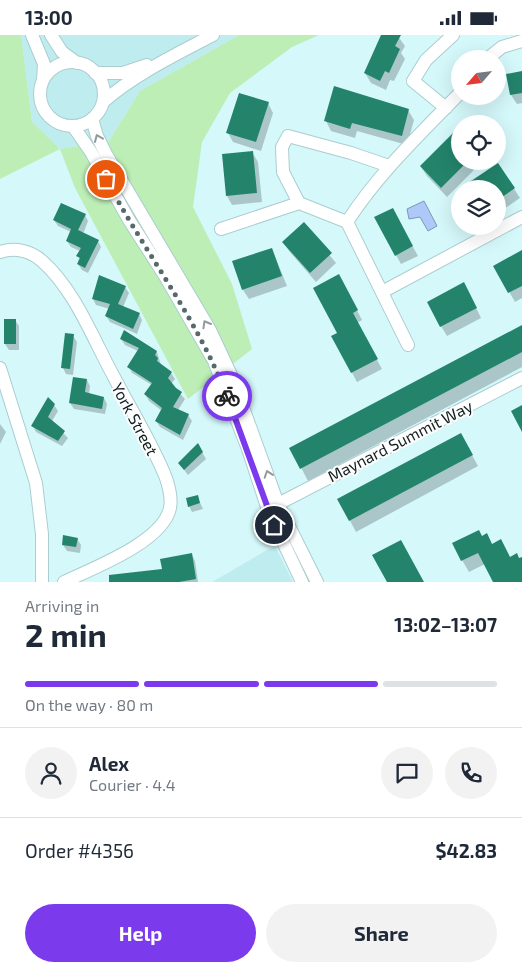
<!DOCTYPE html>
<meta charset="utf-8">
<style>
:root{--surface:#fff;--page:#f2f2f3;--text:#1f2937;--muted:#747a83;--line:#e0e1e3;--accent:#7c3aed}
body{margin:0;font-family:"Exo 2",sans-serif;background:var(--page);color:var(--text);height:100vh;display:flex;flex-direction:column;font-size:19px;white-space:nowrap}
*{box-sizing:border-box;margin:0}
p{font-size:16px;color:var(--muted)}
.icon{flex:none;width:28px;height:28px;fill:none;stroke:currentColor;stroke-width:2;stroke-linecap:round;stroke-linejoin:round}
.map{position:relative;height:547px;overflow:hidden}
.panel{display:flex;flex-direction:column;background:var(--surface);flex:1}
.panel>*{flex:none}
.needle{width:32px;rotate:242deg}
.controls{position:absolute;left:451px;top:15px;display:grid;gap:10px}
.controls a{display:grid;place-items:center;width:55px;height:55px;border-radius:50%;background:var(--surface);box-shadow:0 5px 20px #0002;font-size:25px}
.pin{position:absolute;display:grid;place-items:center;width:42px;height:42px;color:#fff;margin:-21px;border:2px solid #fff;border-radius:50%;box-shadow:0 1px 5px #0007}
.courier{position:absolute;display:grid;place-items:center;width:50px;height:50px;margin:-25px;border:4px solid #7c3aed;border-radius:50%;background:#fff;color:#222;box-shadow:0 1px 6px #0007}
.overview em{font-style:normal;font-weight:700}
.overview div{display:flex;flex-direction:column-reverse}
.overview{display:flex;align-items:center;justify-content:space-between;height:85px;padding:0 25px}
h1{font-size:32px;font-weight:700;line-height:38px}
.bar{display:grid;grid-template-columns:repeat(4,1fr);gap:8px 5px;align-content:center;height:60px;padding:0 25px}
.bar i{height:6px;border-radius:4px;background:var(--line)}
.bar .on{background:var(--accent)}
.bar p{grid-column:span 4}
.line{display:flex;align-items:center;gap:12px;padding:0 25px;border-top:1px solid var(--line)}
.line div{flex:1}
.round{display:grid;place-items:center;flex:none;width:52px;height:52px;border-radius:26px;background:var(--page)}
.cta{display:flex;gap:10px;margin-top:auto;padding:10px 25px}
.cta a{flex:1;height:58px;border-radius:30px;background:var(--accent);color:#fff;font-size:20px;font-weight:700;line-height:58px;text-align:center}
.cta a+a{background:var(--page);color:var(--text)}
.status{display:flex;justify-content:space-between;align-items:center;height:35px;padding:0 25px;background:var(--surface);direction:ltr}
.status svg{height:14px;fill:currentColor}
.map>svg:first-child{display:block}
.built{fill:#bfecef}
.green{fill:#bdeeb6}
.water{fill:#aec9f8;stroke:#7f96b7}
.shadow{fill:#0003}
.building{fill:#23846b}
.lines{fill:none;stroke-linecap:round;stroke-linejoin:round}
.street-casing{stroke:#abcdcf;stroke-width:14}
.street{stroke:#fff;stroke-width:12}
.oneway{stroke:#949a9a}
.done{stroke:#566a6c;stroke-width:5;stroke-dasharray:0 9}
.route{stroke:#7c3aed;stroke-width:6}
.labels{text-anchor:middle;stroke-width:4;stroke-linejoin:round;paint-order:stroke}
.street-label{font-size:16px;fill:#111e1f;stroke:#fdfdfd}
</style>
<div class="status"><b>13:00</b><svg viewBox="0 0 49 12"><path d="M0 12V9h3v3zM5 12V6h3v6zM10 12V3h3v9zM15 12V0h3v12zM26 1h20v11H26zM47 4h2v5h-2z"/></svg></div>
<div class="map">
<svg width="522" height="547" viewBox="0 0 522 547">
<rect width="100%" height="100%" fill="#d5f8fb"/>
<!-- built -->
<path class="built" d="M21 0H239L140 56 109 106 60 114 32 87Z
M275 511 293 547H212L267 515Z"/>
<!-- green -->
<path class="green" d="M0 0H21L32 87 60 114 109 106 140 56 239 0H319L292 12 230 58 202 107 193 172 232 249 252 314 188 364 75 153 60 114 0 144Z"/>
<!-- water -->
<path class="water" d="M424 166 437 191 428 196 420 182 409 184 407 174Z"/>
<!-- shadow -->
<path class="shadow" d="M382 0H397L405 11 401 18 405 24 394 46 390 45 386 55 371 48 365 38Z
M522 37V68L517 69 511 60 508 40Z
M268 68 273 78 261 116 233 107 228 98Z
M408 75 414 85 407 110 357 96 355 103 331 96 326 86Z
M460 101V126L482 127 447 162 427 141 421 132Z
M252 117 258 127 262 167 232 170 227 161Z
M498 129 520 163 498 178Z
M392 174 418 221 401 229 396 220Z
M85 180 88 186 83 199 98 206 101 212 88 238 82 235 78 229 80 216 71 212 67 206 71 197 58 191 54 185Z
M304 189 336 228 316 247 289 216 283 207Z
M272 214 287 251 249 264 243 255Z
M522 217V263L515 267 495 232Z
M344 250 362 285 357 288 382 334 357 347 333 302 339 299Z
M125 252 129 258 123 272 139 279 142 285 137 299 110 287 106 281 110 274 96 270 93 264Z
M469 258 481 283 447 301 441 291Z
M15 285 19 291V315H9L5 309Z
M522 291V332L308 446 291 413Z
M73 301 77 307 73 340 66 339 63 333Z
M121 304 157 317 161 330 171 338 175 344 171 349 185 364 178 375 188 380 192 386 183 405 160 392 156 386 162 376 149 366 145 359 152 350 132 338 129 332 138 316 125 310Z
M87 345 90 351 89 359 104 363 107 369 105 379 74 374 70 368Z
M54 370 58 376 52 386 68 403 62 411 36 397 33 391Z
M0 389 6 397 0 409Z
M198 410 206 424 188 440 179 428Z
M467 411 478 431 356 497 339 465Z
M197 461 203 474 192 477 189 471Z
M482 503 492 510 501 505 510 523H522V547H495L485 529 469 537 462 525Z
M77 504 81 510 80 518 67 516 63 510Z
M192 520 195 526 198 547H118L163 535Z"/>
<!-- building -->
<path class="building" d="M381 0H401L395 11 400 14 389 38 385 36 380 46 364 38Z
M522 36V58L510 60 506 39Z
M334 51 409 74 402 101 352 88 350 94 324 86Z
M239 58 269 67 256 107 226 98Z
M460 91V126H468L441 153 420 131Z
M253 116 257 158 226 161 222 119Z
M498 128 515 153 498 165V154H459Z
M61 168 86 179 78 195 99 205 85 233 77 229 80 223 76 221 81 213 66 206 71 194 53 185Z
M393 173 413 211 395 221 374 182Z
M304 187 332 218 310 238 282 207Z
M272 213 282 241 242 255 232 226Z
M522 215V251L508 258 493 231Z
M339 239 358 275 353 278 378 324 351 338 331 301 337 298 313 253Z
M99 240 126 251 118 269 140 278 133 294 105 281 110 269 92 264Z
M464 247 477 273 440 292 427 267Z
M4 284H16V309H4Z
M522 290V317L300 434 289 413Z
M124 295 157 316 155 320 158 323 157 326 172 337 168 343 176 353 182 357 173 372 189 379 180 400 155 386 162 373 144 359 152 348 127 332 139 313 120 304Z
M65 298 74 299 70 334 61 333Z
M73 342 87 344 85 357 104 362 102 374 69 368Z
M48 362 55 369 48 382 65 396 58 406 31 391Z
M522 370V397L511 376Z
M461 398 473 420 349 486 337 464Z
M198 408 203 417 184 435 178 428Z
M198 460 200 468 188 472 186 463Z
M479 495 482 501 487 498 492 509 501 504 510 522 517 518 519 523 522 522V547H493L478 518 461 526 452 508Z
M63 500 78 503 76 512 62 510Z
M401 505 424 547H387L372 520Z
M192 518 196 544 179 547H109V540L162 534 160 524Z"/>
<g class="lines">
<!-- street casing -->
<g class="street-casing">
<path id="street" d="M32 0 44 29 43 45
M51 0 62 17 77 28
M487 24 502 12 522 6
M40 59a32 32 0 1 1 64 0a32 32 0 1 1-64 0Z
M95 38H123L147 30
M103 67C135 39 175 20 213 0
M446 73 413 46 426 25 453 0
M92 84 97 101 106 119 210 295 232 342 278 469 317 547
M73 91 91 117 129 185 165 241 214 326 248 414 268 475 302 547
M347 187 299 168 283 137 282 112 288 101 351 118 389 131
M221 194 299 168
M0 217C15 212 31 216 42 226 75 255 93 304 114 342 131 375 152 408 166 443 169 452 172 463 170 473 163 507 93 533 64 547
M382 257 522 182
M408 310 347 187C378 139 420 99 460 58
M0 333 36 448 42 499V547
M278 469 522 343"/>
</g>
<!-- street -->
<use href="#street" class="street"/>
</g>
<!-- one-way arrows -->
<defs><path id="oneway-chevron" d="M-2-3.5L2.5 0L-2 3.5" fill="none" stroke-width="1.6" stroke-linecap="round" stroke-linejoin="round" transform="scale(1.25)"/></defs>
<g class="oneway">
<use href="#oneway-chevron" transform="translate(98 103) rotate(-113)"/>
<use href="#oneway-chevron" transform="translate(206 289) rotate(-120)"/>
<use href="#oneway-chevron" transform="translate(268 439) rotate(-109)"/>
</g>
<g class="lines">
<!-- done -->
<path class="done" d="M106 144C145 218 197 283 227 361"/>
<!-- route -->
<path class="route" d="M227 361 274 490"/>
</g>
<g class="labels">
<!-- street labels -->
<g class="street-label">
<text transform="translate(135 384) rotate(62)" y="6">York Street</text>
<text transform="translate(400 406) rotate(-27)" y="6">Maynard Summit Way</text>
</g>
</g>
</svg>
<div class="controls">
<a><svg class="needle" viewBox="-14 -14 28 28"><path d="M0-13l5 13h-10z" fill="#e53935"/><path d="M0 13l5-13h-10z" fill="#747a83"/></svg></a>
<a><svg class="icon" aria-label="locate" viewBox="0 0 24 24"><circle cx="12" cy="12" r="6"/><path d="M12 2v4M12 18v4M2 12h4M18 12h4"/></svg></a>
<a><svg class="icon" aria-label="layers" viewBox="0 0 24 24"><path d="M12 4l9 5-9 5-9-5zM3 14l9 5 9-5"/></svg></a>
</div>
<div class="pin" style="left:106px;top:144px;background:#ea580c"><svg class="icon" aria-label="bag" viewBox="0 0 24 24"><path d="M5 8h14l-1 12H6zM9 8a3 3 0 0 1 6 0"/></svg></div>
<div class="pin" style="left:274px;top:490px;background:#1f2937"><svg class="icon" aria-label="home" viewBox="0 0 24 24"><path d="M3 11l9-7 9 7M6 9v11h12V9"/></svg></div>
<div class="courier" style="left:227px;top:361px"><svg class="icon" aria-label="bike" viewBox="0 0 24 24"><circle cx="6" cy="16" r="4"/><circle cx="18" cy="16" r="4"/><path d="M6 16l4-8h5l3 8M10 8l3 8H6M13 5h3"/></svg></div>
</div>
<section class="panel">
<div class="overview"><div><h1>2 min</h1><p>Arriving in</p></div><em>13:02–13:07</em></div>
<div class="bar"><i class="on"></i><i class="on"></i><i class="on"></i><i></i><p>On the way · 80 m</p></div>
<div class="line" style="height:90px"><a class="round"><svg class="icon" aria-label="person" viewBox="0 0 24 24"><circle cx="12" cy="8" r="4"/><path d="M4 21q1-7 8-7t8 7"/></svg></a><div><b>Alex</b><p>Courier · 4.4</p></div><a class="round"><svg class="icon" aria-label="chat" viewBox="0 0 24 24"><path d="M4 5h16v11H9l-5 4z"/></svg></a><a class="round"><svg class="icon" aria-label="phone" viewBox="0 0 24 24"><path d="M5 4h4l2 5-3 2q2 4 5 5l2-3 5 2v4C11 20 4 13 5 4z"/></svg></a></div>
<div class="line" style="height:65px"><div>Order #4356</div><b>$42.83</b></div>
<div class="cta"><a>Help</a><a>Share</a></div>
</section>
